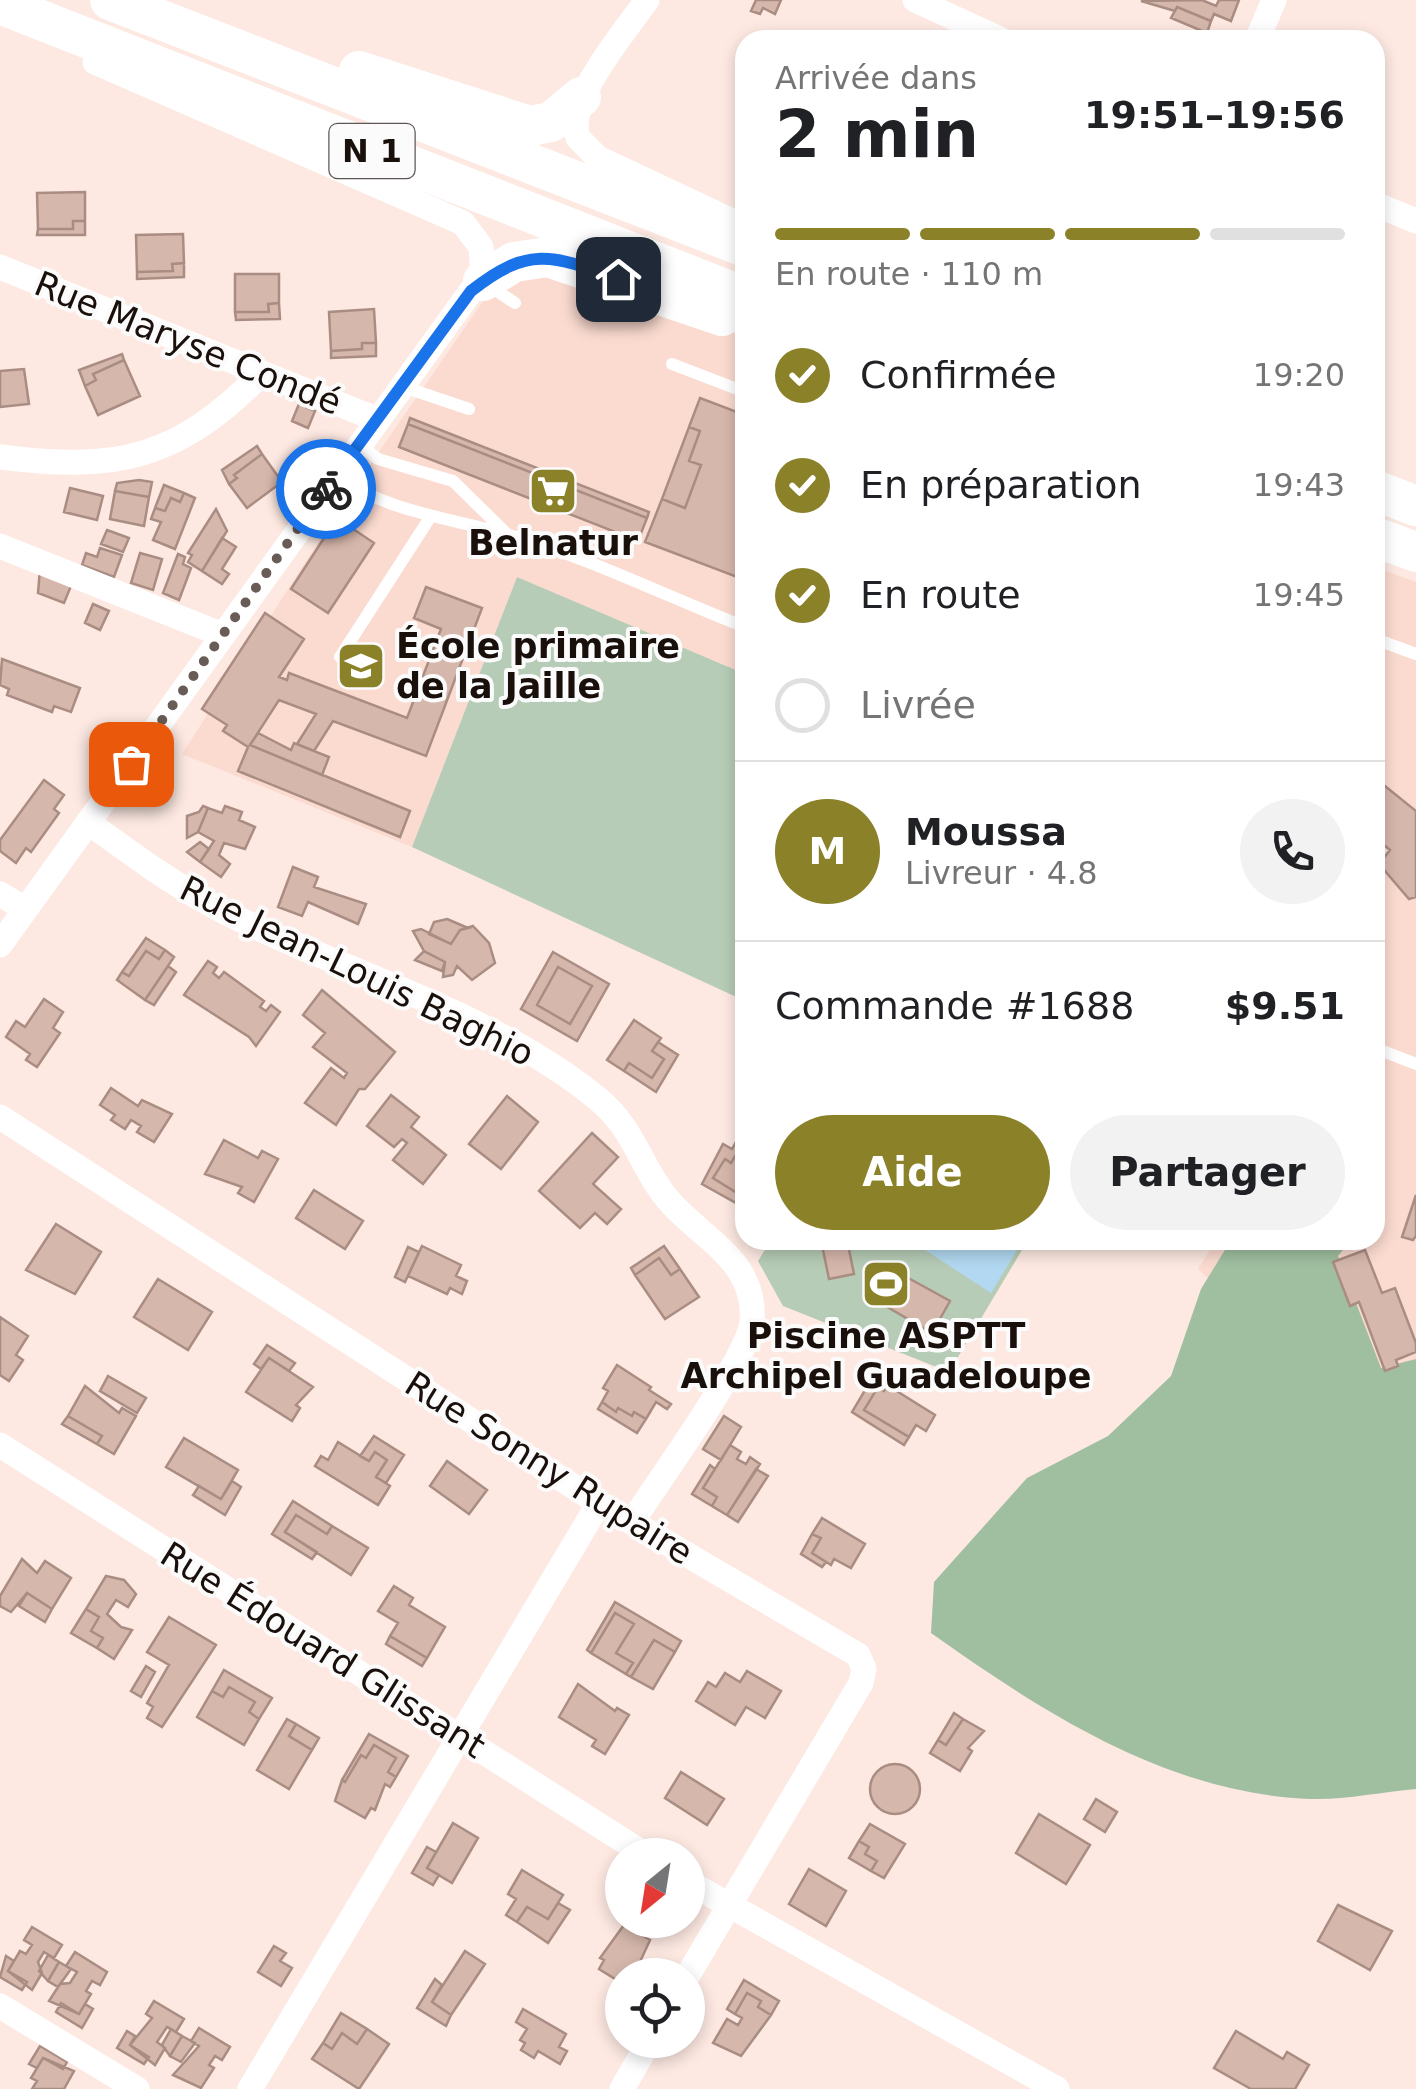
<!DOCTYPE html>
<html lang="fr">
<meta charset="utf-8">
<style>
:root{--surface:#fff;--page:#f2f2f2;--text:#202124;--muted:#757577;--line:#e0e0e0;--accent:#8a8129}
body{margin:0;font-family:"DejaVu Sans",sans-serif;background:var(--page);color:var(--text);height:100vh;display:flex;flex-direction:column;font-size:38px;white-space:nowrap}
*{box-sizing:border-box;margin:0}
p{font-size:32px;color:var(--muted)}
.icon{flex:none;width:55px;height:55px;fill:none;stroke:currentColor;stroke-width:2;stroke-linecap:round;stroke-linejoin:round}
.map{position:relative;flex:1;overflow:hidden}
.sheet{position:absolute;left:735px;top:30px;width:650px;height:1220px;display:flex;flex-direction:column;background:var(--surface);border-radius:30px;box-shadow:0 5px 15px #0003}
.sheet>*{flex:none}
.needle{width:65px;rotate:210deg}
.fabs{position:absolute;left:605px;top:1838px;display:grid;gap:20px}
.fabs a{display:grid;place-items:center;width:100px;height:100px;border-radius:50%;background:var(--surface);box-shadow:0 5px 15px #0003;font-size:50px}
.pin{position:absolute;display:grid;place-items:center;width:85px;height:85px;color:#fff;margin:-42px;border-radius:20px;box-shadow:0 5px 15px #0006}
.courier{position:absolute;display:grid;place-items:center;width:100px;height:100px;margin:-50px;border:8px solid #1a73e8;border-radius:50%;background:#fff;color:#222;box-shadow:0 2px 12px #0007}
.head em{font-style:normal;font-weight:700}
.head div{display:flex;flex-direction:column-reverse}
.head{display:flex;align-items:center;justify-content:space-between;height:170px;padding:0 40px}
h1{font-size:65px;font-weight:700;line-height:75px}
.bar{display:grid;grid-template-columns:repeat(4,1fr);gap:15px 10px;align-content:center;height:120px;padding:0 40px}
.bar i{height:12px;border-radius:8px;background:var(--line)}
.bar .selected{background:var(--accent)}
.bar p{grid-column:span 4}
.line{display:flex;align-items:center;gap:25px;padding:0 40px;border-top:2px solid var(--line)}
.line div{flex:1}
.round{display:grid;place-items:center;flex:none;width:105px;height:105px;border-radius:52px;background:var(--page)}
ol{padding:0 40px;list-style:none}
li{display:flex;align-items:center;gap:30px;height:110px}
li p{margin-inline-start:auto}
li .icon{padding:10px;border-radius:50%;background:var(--accent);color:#fff;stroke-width:4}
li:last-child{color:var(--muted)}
li i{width:55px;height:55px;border:5px solid var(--line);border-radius:50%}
.button{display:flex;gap:20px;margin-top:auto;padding:20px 40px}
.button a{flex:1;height:115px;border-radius:60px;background:var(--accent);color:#fff;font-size:40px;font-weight:700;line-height:115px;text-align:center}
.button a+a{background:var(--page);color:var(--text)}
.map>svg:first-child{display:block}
.built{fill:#fbdbd0}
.green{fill:#b6ccb6}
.forest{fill:#a0bfa1}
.water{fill:#b2d9f1}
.building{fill:#d6b7ac;stroke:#aa8d82;stroke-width:2.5;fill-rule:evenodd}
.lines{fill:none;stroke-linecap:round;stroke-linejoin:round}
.service{stroke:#fff;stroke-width:12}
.minor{stroke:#fff;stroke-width:25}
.trunk{stroke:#fff;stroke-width:40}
.done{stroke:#695b56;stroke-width:10;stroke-dasharray:0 18}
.route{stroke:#1a73e8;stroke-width:12}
.labels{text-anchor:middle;stroke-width:8;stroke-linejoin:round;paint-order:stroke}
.shield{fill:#fbfbfb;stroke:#5d5653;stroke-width:2.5}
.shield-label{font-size:32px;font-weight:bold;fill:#190f0b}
.street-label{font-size:35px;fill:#190f0b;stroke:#fbfbfb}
.poi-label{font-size:35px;font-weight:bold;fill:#190f0b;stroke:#fbfbfb}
</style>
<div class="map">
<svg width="1416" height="2089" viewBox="0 0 1416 2089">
<rect width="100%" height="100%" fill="#fde9e2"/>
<!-- built -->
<path class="built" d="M554 267 745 337V674L517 577 412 847 182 754 342 505 504 271Z
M1375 567 1416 582V1419L1365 1435 1198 1269 1216 1240H1375Z"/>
<!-- green -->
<path class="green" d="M517 577 745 674V1001L412 847Z
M771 1240H1028L949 1372 783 1306 758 1261Z"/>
<!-- forest -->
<path class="forest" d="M1231 1240H1351L1338 1256 1381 1368 1416 1359V1789C1382 1792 1344 1800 1310 1799 1167 1793 1044 1713 931 1633L934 1582 1027 1478 1108 1436 1171 1376 1201 1289Z"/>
<!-- water -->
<path class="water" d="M910 1240H1018L1022 1242 991 1293Z"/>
<!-- building -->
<path class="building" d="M756 0H781L775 14 763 8 760 14 751 11Z
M1202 0 1216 6 1219 0H1239L1231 21 1214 14 1211 21 1177 7 1175 11 1141 1Z
M1177 7 1211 21 1207 33 1171 18Z
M85 192V221H73V229H38L37 193Z
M73 221H85V235H37L38 229H73Z
M183 234 184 263 172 264 173 271 137 272 136 235Z
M184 263V277L137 279V272L173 271 172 264Z
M235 274H279V303L268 304 269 312H235Z
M279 303 280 319 236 320 235 312H269L268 304Z
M374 309 376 343H362V349L331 351 329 312Z
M362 343H376V356L331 358V351L362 349Z
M122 354 124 360 93 374 96 380 85 386 79 370Z
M124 360 140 396 98 415 85 386 96 380 93 374Z
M24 369 29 404 0 407V371Z
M700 398 745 415V580L645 542 662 499 685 508 701 465 689 461 700 431 689 427Z
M299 404 315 411 308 428 292 421Z
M410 418 649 512 647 518 408 424Z
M408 424 647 518 638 541 399 447Z
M689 427 700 431 689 461 701 465 685 508 662 499Z
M257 446 262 454 234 475 237 478 229 484 222 470Z
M262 454 282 482 247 508 229 484 237 478 234 475Z
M139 480 152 482 149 497 115 491 117 483Z
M164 485 184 493 180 502 171 498 165 511 155 508Z
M70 488 103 496 97 520 64 512Z
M115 491 149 497 144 526 110 519Z
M184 493 195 498 175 549 153 540 161 522 151 519 155 508 165 511 171 498 180 502Z
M216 509 227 531 202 571 188 562 192 555 188 553Z
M337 518 374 543 328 613 291 589Z
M107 530 129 538 123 552 101 544Z
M222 538 236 547 222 569 229 574 222 584 202 571Z
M100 548 122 555 114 577 82 565 86 553 97 557Z
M140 553 162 559 153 590 131 583Z
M178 554 185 557 183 564 191 568 179 600 163 593Z
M40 569 73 581 64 603 38 593Z
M426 587 482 608 426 756 333 721 314 751 297 744 316 714 279 700 250 745 410 811 400 837 238 771 248 747 223 731 227 725 202 709 265 613 304 639 279 677 287 680 289 673 407 718 441 629 414 618Z
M93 604 109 611 100 630 85 623Z
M2 659 80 688 71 712 54 706 52 712 7 695 9 689 0 685Z
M258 733 291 750 294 743 329 757 322 775 250 745Z
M1375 778 1416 811V897L1409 899 1379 864 1390 850 1375 838Z
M44 780 64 795 54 809 59 813 31 852 26 848 16 863 0 851V840Z
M203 806 208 808 198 832 187 838V816L199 812Z
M225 806 242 812 239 820 255 827 245 849 224 843 219 855 230 864 221 877 200 862 214 841 198 832 208 808 222 813Z
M200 842 209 849 200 862 187 852Z
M293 867 318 877 314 887 366 904 358 924 308 902 302 916 278 907Z
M447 919 468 928 460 930 451 944 429 934 434 922Z
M473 926 489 943 495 963 472 980 457 966 453 975 443 977 445 962 424 951 413 931 421 929 451 944 460 930Z
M146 938 165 950 159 959 146 951 129 976 122 972Z
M165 950 174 957 145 1000 117 980 122 972 129 976 146 951 159 959Z
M424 951 445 962 442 971 415 960Z
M553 952 609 984 577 1041 521 1009ZM558 967 592 986 570 1024 537 1005Z
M208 961 217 967 213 973 219 978 224 972 264 1001 260 1007 266 1011 271 1005 280 1012 256 1046 249 1037 184 995Z
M168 966 176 972 154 1005 145 1000Z
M558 967 592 986 570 1024 537 1005Z
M322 990 395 1052 365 1089H359L336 1125 305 1103 331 1068 344 1078 347 1073 313 1047 325 1033 303 1015Z
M44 999 63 1012 53 1028 60 1033 37 1067 26 1060 30 1054 6 1037 16 1021 25 1027Z
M634 1020 661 1038 652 1051 664 1059 652 1078 629 1063 624 1071 607 1060Z
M658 1042 678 1055 656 1092 624 1071 629 1063 652 1078 664 1059 652 1051Z
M111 1088 138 1106 142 1100 172 1114 154 1142 137 1132 141 1126 131 1120 125 1129 111 1120 115 1115 100 1105Z
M391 1095 419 1117 411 1127 446 1155 423 1184 393 1160 407 1143 402 1139 394 1147 367 1126Z
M507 1096 538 1122 501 1169 469 1144Z
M745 1126V1140L731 1163 725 1159 713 1178 742 1196 745 1192V1208L702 1184 723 1144 732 1149Z
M592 1133 618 1157 593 1184 621 1209 607 1224 595 1213 580 1228 539 1191Z
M224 1140 258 1158 262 1151 278 1159 254 1202 238 1193 242 1187 205 1174Z
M745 1140V1192L742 1196 713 1178 725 1159 731 1163Z
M314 1190 363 1221 345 1249 296 1218Z
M1416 1195V1236L1413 1240 1402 1237Z
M56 1224 101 1252 75 1294 26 1270Z
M821 1240H847L854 1274 829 1279Z
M422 1246 461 1265 456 1276 467 1281 462 1294 450 1288 447 1294 408 1276Z
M664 1246 680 1269 671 1275 659 1258 635 1275 631 1268Z
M408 1247 419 1252 405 1282 395 1277Z
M1365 1250 1382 1293 1395 1288 1416 1343V1352L1396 1360 1398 1366 1385 1371 1359 1302 1350 1306 1333 1262Z
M659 1258 671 1275 680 1269 699 1297 665 1319 635 1275Z
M901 1274 950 1301 932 1333 884 1305Z
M158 1279 212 1312 188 1350 134 1317Z
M0 1317 28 1336 16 1355 23 1360 9 1381 0 1375Z
M267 1345 295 1363 289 1371 269 1358 261 1369 254 1364Z
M269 1358 313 1387 296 1405 300 1408 292 1421 246 1392Z
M617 1365 651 1387 649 1390 671 1404 667 1409 656 1402 646 1419 634 1412 632 1416 618 1408 616 1412 602 1402 608 1391 603 1388Z
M874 1375 887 1385 884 1391 878 1387 864 1410 909 1437 904 1445 852 1412Z
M108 1376 146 1398 137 1413 100 1391Z
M887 1385 935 1415 926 1431 916 1425 909 1437 864 1410 878 1387 884 1391Z
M85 1386 119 1413 122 1408 136 1416 114 1454 97 1444 102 1436 68 1416Z
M602 1402 616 1412 618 1408 632 1416 634 1412 646 1419 637 1433 598 1409Z
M68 1416 102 1436 97 1444 62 1424Z
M724 1416 741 1427 721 1460 703 1449Z
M374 1436 404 1455 386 1483 376 1477 387 1460 375 1452 369 1461 360 1456Z
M184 1438 238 1470 221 1499 166 1467Z
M338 1442 369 1461 375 1452 387 1460 376 1477 390 1486 378 1505 315 1466 321 1456 328 1460Z
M730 1445 741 1452 737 1459 746 1464 750 1457 760 1464 727 1515 712 1506 717 1497 703 1488Z
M447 1461 487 1490 469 1514 430 1486Z
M710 1465 715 1469 703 1488 717 1497 712 1506 692 1494Z
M756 1469 768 1476 738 1522 727 1515Z
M232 1481 241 1487 225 1515 193 1495 199 1486 221 1499Z
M293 1501 332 1526 327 1534 296 1515 285 1532 317 1552 312 1559 272 1534Z
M296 1515 327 1534 332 1526 368 1548 351 1575 285 1532Z
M822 1518 865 1544 851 1568 834 1559 831 1565 812 1553 821 1538 812 1534Z
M812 1534 821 1538 812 1553 826 1562 822 1567 801 1554Z
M22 1559 37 1573 45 1561 71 1578 52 1609 27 1593 11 1612 0 1606V1596Z
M106 1576 124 1580 136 1594 128 1607 116 1600 107 1614 121 1627 132 1630 114 1659 97 1648 103 1638 91 1631 99 1617 86 1609Z
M394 1586 413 1598 409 1605 445 1627 427 1658 390 1636 398 1623 378 1611Z
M27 1593 52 1609 45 1622 19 1606Z
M615 1602 681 1641 675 1652 654 1640 631 1677 626 1674 633 1663 616 1653 634 1624 615 1613 591 1653 587 1650Z
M86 1609 99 1617 91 1631 103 1638 97 1648 71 1633Z
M615 1613 634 1624 616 1653 633 1663 626 1674 591 1653Z
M169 1617 216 1645 162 1727 147 1718 153 1707 147 1703 169 1665 147 1652Z
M390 1636 427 1658 422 1666 386 1644Z
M654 1640 675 1652 653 1689 631 1677Z
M146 1666 155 1672 141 1697 131 1691Z
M224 1670 272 1698 259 1719 249 1712 255 1702 229 1687 223 1697 212 1691Z
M747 1671 781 1691 765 1718 746 1707 735 1725 696 1701 708 1682 716 1687 725 1673 740 1682Z
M578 1684 615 1711 617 1708 629 1715 605 1754 592 1746 596 1740 559 1717Z
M229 1687 255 1702 249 1712 259 1719 244 1745 197 1717 212 1691 223 1697Z
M954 1713 963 1719 946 1745 938 1740Z
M287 1719 296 1724 289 1736 312 1750 289 1789 257 1770Z
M963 1719 984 1731 968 1748 972 1751 960 1771 930 1753 938 1740 946 1745Z
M296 1724 319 1738 312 1750 289 1736Z
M369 1734 408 1756 396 1777 388 1772 396 1758 374 1745 366 1758 361 1755 345 1782 342 1780Z
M374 1745 396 1758 388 1772 396 1777 390 1787 385 1784 375 1810 371 1808 365 1818 335 1801 342 1780 345 1782 361 1755 366 1758Z
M870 1789a25 25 0 1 1 50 0a25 25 0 1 1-50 0Z
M681 1772 724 1799 707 1825 665 1798Z
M1096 1799 1117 1812 1105 1832 1084 1819Z
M1039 1814 1090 1845 1066 1884 1016 1853Z
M453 1823 478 1838 452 1883 427 1868Z
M870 1824 905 1844 884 1878 871 1871 877 1861 865 1854 869 1847 859 1841Z
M859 1841 869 1847 865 1854 877 1861 871 1871 849 1858Z
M427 1847 436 1852 427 1868 439 1875 433 1885 412 1873Z
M809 1869 846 1891 826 1926 789 1904Z
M522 1870 563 1895 548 1919 527 1907 517 1922 506 1915 516 1899 508 1894Z
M558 1903 570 1910 548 1943 517 1922 527 1907 548 1919Z
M1338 1905 1392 1931 1370 1970 1318 1941Z
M624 1925 650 1940 634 1975 626 1972 620 1982 599 1969 604 1960 600 1958Z
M32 1927 62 1945 54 1958 44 1952 38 1962 42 1973 32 1990 8 1971 20 1951 26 1954 32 1945 24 1940Z
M274 1946 286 1953 280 1961 292 1968 281 1986 258 1972Z
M465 1951 485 1964 451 2015 432 2002Z
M75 1952 107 1972 100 1985 92 1981 86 1991 91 1994 79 2014 49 2001 60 1984 70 1983 77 1972 66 1966Z
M48 1955 59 1962 48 1981 39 1971Z
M6 1956 14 1961 8 1971 27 1982 22 1990 0 1977Z
M59 1962 71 1969 58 1987 48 1981Z
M435 1979 442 1985 432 2002 451 2015 446 2026 417 2008Z
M744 1980 779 2001 771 2015 758 2007 761 2001 747 1993 735 2014 727 2009Z
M747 1993 761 2001 758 2007 771 2015 741 2056 713 2043 727 2019 738 2025 742 2018 735 2014Z
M154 2001 184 2019 176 2032 167 2027 157 2042 165 2048 155 2065 130 2045 152 2018 146 2014Z
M61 2003 79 2014 85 2004 93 2009 82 2028 56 2012Z
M523 2009 566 2034 559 2047 567 2051 560 2064 538 2051 534 2058 521 2050 525 2043 520 2040 527 2029 516 2022Z
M341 2013 367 2029 357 2044 342 2033 332 2049 323 2043Z
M199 2028 230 2047 222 2060 215 2056 209 2065 214 2068 201 2088 173 2075 199 2046 191 2041Z
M171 2029 182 2036 170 2056 162 2045Z
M367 2029 389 2044 359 2089 312 2059 323 2043 332 2049 342 2033 357 2044Z
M127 2031 135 2036 130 2045 149 2057 144 2064 117 2048Z
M1236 2031 1283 2059 1287 2052 1309 2065 1295 2089H1251L1214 2068Z
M182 2036 195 2043 181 2062 170 2056Z
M40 2046 67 2062 63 2069 43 2058 37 2068 29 2064Z
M43 2058 74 2071 64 2089H32L37 2081 31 2078Z"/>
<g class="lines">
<!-- service -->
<path class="service" d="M488 285 515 303
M672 364 745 392
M401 386 469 409
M360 445 378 459 453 481 507 534
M336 475C385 512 451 518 509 535 586 556 670 598 745 627
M1375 639 1416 654
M340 657 431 516
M1375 1048 1416 1064"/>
<!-- minor -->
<path class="minor" d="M647 0C625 32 565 100 578 138L598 158 745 227
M915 0 1002 40
M1257 40 1274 0
M1375 204 1416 221
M0 267 376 419
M0 457C117 472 178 459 262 373
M0 546 223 635
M88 822C137 858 186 894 241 920 359 977 495 1015 598 1099 636 1130 641 1170 671 1203 705 1241 757 1262 752 1322 748 1358 657 1483 632 1522
M0 894 25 909
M0 945 471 291 483 281 481 247 463 223 95 62
M0 1117 599 1503 858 1655 864 1669 861 1683 688 1975
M0 1445 646 1855
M688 1882 1057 2089
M0 2006 137 2089
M250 2089 599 1503
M622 2089 650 2040"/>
<!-- trunk -->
<path class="trunk" d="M110 0 745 247
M0 4 745 297
M359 71 530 126 551 122 581 97
M483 281 514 262 548 257 722 316
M1375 490 1416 506
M1375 537 1416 552"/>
</g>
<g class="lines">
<!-- done -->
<path class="done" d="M131 764 326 489"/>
<!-- route -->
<path class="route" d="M326 489 471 291C529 245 553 255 618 279"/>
</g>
<!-- icons -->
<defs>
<g id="supermarket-square" transform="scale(2.5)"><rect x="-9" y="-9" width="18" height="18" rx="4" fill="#8a8129" stroke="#fbfbfb"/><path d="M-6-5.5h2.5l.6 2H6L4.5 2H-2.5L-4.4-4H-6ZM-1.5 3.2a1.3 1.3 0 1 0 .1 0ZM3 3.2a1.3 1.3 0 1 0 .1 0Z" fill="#fff"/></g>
<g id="school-square" transform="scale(2.5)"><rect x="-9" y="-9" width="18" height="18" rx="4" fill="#8a8129" stroke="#fbfbfb"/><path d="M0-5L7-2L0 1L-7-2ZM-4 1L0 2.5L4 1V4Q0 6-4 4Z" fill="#fff"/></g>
<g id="stadium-square" transform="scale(2.5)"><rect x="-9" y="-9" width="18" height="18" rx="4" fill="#8a8129" stroke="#fbfbfb"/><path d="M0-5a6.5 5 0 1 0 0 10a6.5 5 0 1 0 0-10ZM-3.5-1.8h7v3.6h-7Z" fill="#fff"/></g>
</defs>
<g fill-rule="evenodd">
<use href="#supermarket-square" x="553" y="491"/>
<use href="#school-square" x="361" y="666"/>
<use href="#stadium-square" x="886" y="1284"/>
</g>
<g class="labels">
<!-- shield labels -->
<rect class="shield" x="329.5" y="124" width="85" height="54" rx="8"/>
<g class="shield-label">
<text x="372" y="162">N 1</text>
</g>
<!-- street labels -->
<g class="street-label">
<text transform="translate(188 343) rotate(22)" y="12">Rue Maryse Condé</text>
<text transform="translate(357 971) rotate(26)" y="12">Rue Jean-Louis Baghio</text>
<text transform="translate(549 1468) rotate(32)" y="12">Rue Sonny Rupaire</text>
<text transform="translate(323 1650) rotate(32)" y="12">Rue Édouard Glissant</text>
</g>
<!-- poi labels -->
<g class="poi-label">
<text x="553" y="555">Belnatur</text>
<text x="396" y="658" text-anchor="start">École primaire<tspan x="396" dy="40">de la Jaille</tspan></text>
<text x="886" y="1348">Piscine ASPTT<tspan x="886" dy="40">Archipel Guadeloupe</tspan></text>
</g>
</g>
</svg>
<div class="fabs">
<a><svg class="needle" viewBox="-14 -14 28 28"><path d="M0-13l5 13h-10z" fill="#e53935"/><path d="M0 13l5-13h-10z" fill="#757577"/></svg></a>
<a><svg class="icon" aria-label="locate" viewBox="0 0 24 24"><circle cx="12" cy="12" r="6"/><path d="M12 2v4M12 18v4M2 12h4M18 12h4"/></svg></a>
</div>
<div class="pin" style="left:131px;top:764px;background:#ea580c"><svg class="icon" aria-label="bag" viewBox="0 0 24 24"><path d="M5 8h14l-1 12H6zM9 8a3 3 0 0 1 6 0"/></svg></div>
<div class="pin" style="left:618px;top:279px;background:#1f2937"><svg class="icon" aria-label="home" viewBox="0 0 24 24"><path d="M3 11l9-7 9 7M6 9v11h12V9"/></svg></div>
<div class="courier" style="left:326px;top:489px"><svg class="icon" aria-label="bike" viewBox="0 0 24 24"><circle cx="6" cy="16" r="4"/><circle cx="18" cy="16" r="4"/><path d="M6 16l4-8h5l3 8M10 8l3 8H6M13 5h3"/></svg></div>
<section class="sheet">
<div class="head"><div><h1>2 min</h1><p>Arrivée dans</p></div><em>19:51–19:56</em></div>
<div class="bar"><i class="selected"></i><i class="selected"></i><i class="selected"></i><i></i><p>En route · 110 m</p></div>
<ol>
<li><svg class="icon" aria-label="check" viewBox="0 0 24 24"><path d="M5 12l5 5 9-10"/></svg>Confirmée<p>19:20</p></li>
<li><svg class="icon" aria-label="check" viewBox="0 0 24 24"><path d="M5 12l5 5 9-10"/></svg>En préparation<p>19:43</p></li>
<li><svg class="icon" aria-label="check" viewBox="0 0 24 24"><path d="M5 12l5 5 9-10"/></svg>En route<p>19:45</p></li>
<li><i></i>Livrée</li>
</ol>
<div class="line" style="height:180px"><b class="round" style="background:var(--accent);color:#fff">M</b><div><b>Moussa</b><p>Livreur · 4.8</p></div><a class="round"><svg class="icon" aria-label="phone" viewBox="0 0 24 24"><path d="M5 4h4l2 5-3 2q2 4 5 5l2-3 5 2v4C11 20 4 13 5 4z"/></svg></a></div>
<div class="line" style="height:130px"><div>Commande #1688</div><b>$9.51</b></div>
<div class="button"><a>Aide</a><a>Partager</a></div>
</section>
</div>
